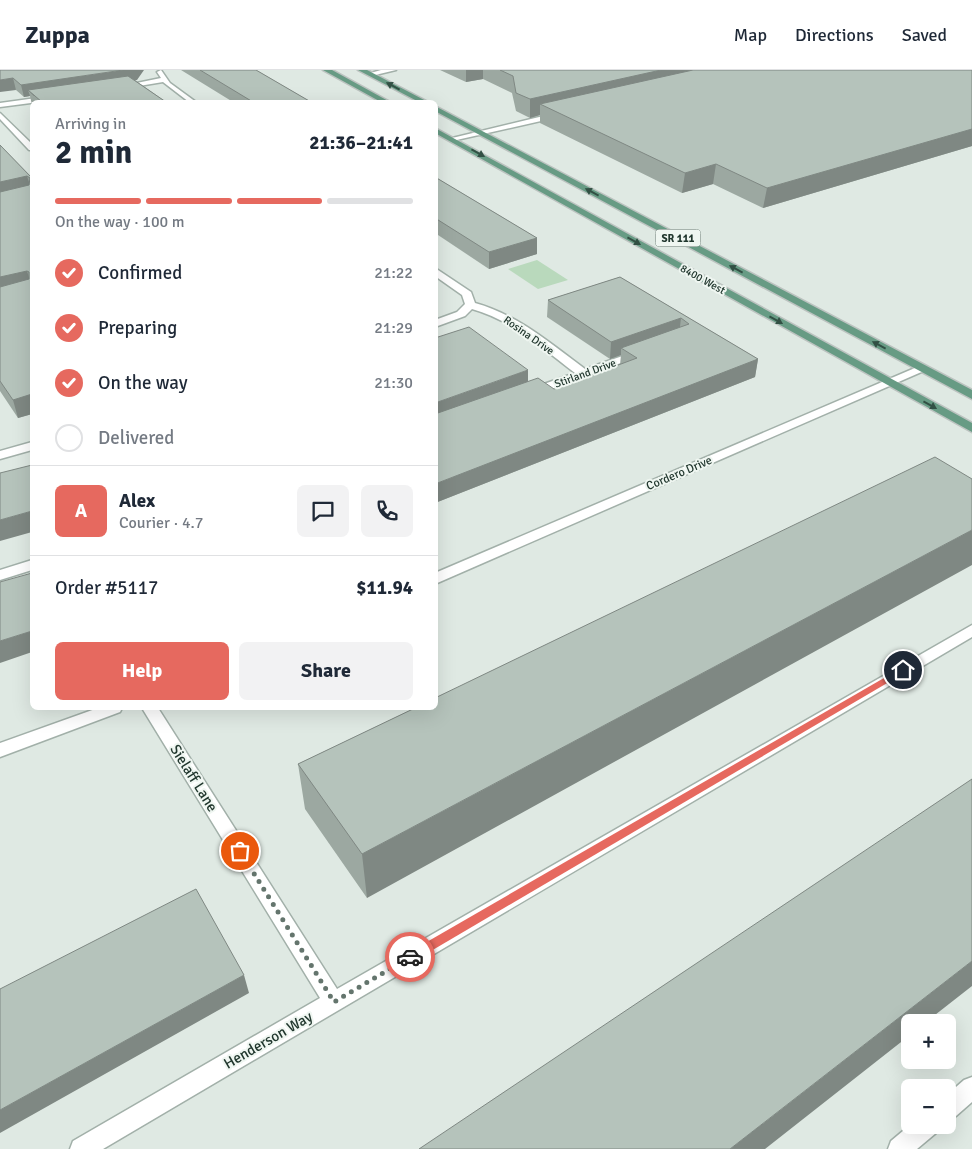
<!DOCTYPE html>
<meta charset="utf-8">
<style>
:root{--surface:#fff;--page:#f2f2f3;--text:#1f2937;--muted:#747a83;--line:#e0e1e3;--accent:#e6695f}
body{margin:0;font-family:Signika,sans-serif;background:var(--page);color:var(--text);height:100vh;display:flex;flex-direction:column;font-size:19px;white-space:nowrap}
*{box-sizing:border-box;margin:0}
p{font-size:16px;color:var(--muted)}
.icon{flex:none;width:28px;height:28px;fill:none;stroke:currentColor;stroke-width:2;stroke-linecap:round;stroke-linejoin:round}
.map{position:relative;flex:1;overflow:hidden}
.side{position:absolute;left:30px;top:30px;width:408px;height:610px;display:flex;flex-direction:column;background:var(--surface);border-radius:8px;box-shadow:0 5px 20px #0002}
.side>*{flex:none}
.fabs{position:absolute;left:901px;top:944px;display:grid;gap:10px}
.fabs a{display:grid;place-items:center;width:55px;height:55px;border-radius:8px;background:var(--surface);box-shadow:0 5px 20px #0002;font-size:25px}
.pin{position:absolute;display:grid;place-items:center;width:42px;height:42px;color:#fff;margin:-21px;border:2px solid #fff;border-radius:50%;box-shadow:0 1px 5px #0007}
.courier{position:absolute;display:grid;place-items:center;width:50px;height:50px;margin:-25px;border:4px solid #e6695f;border-radius:50%;background:#fff;color:#222;box-shadow:0 1px 6px #0007}
.summary em{font-style:normal;font-weight:700}
.summary div{display:flex;flex-direction:column-reverse}
.summary{display:flex;align-items:center;justify-content:space-between;height:85px;padding:0 25px}
h1{font-size:32px;font-weight:700;line-height:38px}
.bar{display:grid;grid-template-columns:repeat(4,1fr);gap:8px 5px;align-content:center;height:60px;padding:0 25px}
.bar i{height:6px;border-radius:4px;background:var(--line)}
.bar .selected{background:var(--accent)}
.bar p{grid-column:span 4}
.line{display:flex;align-items:center;gap:12px;padding:0 25px;border-top:1px solid var(--line)}
.line div{flex:1}
.round{display:grid;place-items:center;flex:none;width:52px;height:52px;border-radius:8px;background:var(--page)}
ol{padding:0 25px;list-style:none}
li{display:flex;align-items:center;gap:15px;height:55px}
li p{margin-inline-start:auto}
li .icon{padding:5px;border-radius:50%;background:var(--accent);color:#fff;stroke-width:4}
li:last-child{color:var(--muted)}
li i{width:28px;height:28px;border:2px solid var(--line);border-radius:50%}
.action{display:flex;gap:10px;margin-top:auto;padding:10px 25px}
.action a{flex:1;height:58px;border-radius:8px;background:var(--accent);color:#fff;font-size:20px;font-weight:700;line-height:58px;text-align:center}
.action a+a{background:var(--page);color:var(--text)}
header{display:flex;align-items:center;gap:30px;box-sizing:border-box;height:70px;padding:0 25px;background:var(--surface);border-bottom:1px solid var(--line)}
header strong{font-size:24px}
nav{display:flex;gap:28px;margin-inline-start:auto;font-size:18px}
.map>svg:first-child{display:block}
.green{fill:#b9d9bc}
.lines{fill:none;stroke-linecap:round;stroke-linejoin:round}
.minor-casing{stroke:#a2b0a9;stroke-width:3}
.major-casing{stroke:#bcc3c0;stroke-width:3}
.minor{fill:#fff;fill-rule:evenodd}
.major{fill:#679b84;fill-rule:evenodd}
.wall{fill:#9ca8a1}
.shaded-wall{fill:#7f8883}
.building{fill:#b5c3bb;stroke:#7f8883}
.oneway{fill:#325044}
.route{fill:#e6695f}
.done{stroke:#64756d;stroke-width:5;stroke-dasharray:0 9}
.labels{text-anchor:middle;stroke-width:4;stroke-linejoin:round;paint-order:stroke}
.shield{fill:#eff6f1;stroke:#5f7068;stroke-width:1}
.shield-label{font-size:11px;font-weight:bold;fill:#21372e}
.far-street-label{font-size:11px;fill:#21372e;stroke:#eff6f1}
.street-label{font-size:12px;fill:#21372e;stroke:#eff6f1}
.near-street-label{font-size:15px;fill:#21372e;stroke:#eff6f1}
</style>
<header>
<strong>Zuppa</strong>
<nav><a>Map</a><a>Directions</a><a>Saved</a></nav>
</header>
<div class="map">
<svg width="972" height="1079" viewBox="0 0 972 1079">
<rect width="100%" height="100%" fill="#dfe9e3"/>
<!-- green -->
<path class="green" d="M537 190 568 210 538 219 508 199Z"/>
<g class="lines">
<!-- minor casing -->
<g class="minor-casing">
<path id="minor" d="M161 0 170 13 196 32H189L163 12 121 19 117 17 161 8 157 2Z
M381 0H396L371 6 367 4Z
M51 26 55 28 54 30 0 37V33Z
M560 42H563V46L452 71 448 69Z
M0 43 32 74V80H29L0 49Z
M435 198 471 222 475 233C518 245 550 273 585 299L634 282 638 281 644 284 535 326H527V320L575 303C543 279 512 250 472 239L465 246 435 257V250L457 242 465 234 462 225 435 206Z
M922 295 928 298 926 300 435 514V503Z
M32 372V380L0 389V381Z
M32 490V500L0 510V500Z
M972 555V567L103 1079H70L73 1071 320 928 142 638H158L337 919Z
M98 638H122L120 642 0 687V673Z
M972 1007V1032L956 1046 948 1049V1024L964 1010Z
M910 1055H939L936 1063 917 1079H888L891 1071Z"/>
</g>
<!-- major casing -->
<g class="major-casing">
<path id="major" d="M323 0H332L390 32H381Z
M358 0H367L428 32H419Z
M435 36 972 320V329L435 41Z
M435 58 972 353V362L435 63Z"/>
</g>
<!-- minor -->
<use href="#minor" class="minor"/>
<!-- major -->
<use href="#major" class="major"/>
</g>
<!-- wall -->
<path class="wall" d="M0 0 137 10H135L166 32H32V35L30 26 24 27 16 20Z
M181 0H256L311 32H233Z
M440 0H972V76L763 138 713 114 682 123 540 53V45L530 48 516 41 512 23 483 9 466 12Z
M0 75 32 108V344L18 348 0 321Z
M435 107 537 168V184L489 199 435 163Z
M620 207 758 289 755 307 435 433 528 300V311L554 319 620 295 621 285 610 289 547 247 548 230Z
M415 638 367 828 305 739 298 694Z"/>
<!-- shaded-wall -->
<path class="shaded-wall" d="M123 0H144L137 10 34 26 28 20 30 26 24 27 21 15Z
M466 0H483V9L466 12Z
M661 0H718L540 34V45L530 48V29Z
M13 8 16 20 0 22V10Z
M972 59V76L763 138 767 118Z
M716 94 713 114 682 123 685 103Z
M27 106 32 121 0 128V112Z
M537 168V184L489 199V182Z
M27 201 32 217 0 225V207Z
M681 248 679 265 621 278V285L610 289 611 272Z
M758 289 755 307 435 433V414Z
M528 300V318L435 351V333Z
M32 324V344L18 348 13 330Z
M32 441V462L0 471V450Z
M972 460V495L367 828 362 784Z
M32 561V582L0 593V571Z
M972 891V916L926 952H910V965L765 1079H730Z
M244 905 249 923 0 1063V1040Z"/>
<!-- building -->
<path class="building" d="M0 0H123L21 15 13 8 0 10Z
M200 0H256L311 32H253Z
M500 0H661L530 29 516 23 513 6Z
M693 0H972V59L767 118 716 94 685 103 540 34Z
M128 6 166 32H42L28 20Z
M0 75 32 108V324L13 330 0 311V217L29 209V202L27 201 0 207V122L29 115 30 108 27 106 0 112Z
M435 107 537 168 489 182 435 148Z
M620 207 758 289 435 414V344L538 308 554 319 637 288 621 278 689 254 681 248 611 272 548 230Z
M469 257 528 300 435 333V268Z
M935 387 972 409V460L362 784 298 694 415 638H435V628Z
M32 395V441L0 450V403Z
M32 503V561L0 571V512Z
M972 709V891L730 1079H419Z
M196 819 244 905 0 1040V919Z"/>
<!-- one-way arrows -->
<defs><path id="oneway-solid" d="M-6-.8H1V-3.2L6.5 0L1 3.2V.8H-6Z" transform="scale(1.25)"/></defs>
<g class="oneway">
<use href="#oneway-solid" transform="translate(393 16) rotate(-152)"/>
<use href="#oneway-solid" transform="translate(478 83) rotate(29)"/>
<use href="#oneway-solid" transform="translate(592 122) rotate(-152)"/>
<use href="#oneway-solid" transform="translate(634 171) rotate(29)"/>
<use href="#oneway-solid" transform="translate(736 199) rotate(-152)"/>
<use href="#oneway-solid" transform="translate(776 250) rotate(29)"/>
<use href="#oneway-solid" transform="translate(879 275) rotate(-152)"/>
<use href="#oneway-solid" transform="translate(930 335) rotate(29)"/>
</g>
<!-- route -->
<path class="route" d="M903 597 907 600 906 602 414 891H406V884Z"/>
<g class="lines">
<!-- done -->
<path class="done" d="M240 781 334 932 410 887"/>
</g>
<g class="labels">
<!-- shield labels -->
<rect class="shield" x="655.5" y="159.5" width="45" height="17" rx="4"/>
<g class="shield-label">
<text x="678" y="172">SR 111</text>
</g>
<!-- far-street labels -->
<g class="far-street-label">
<text transform="translate(703 209) rotate(29)" y="4">8400 West</text>
<text transform="translate(529 265) rotate(35)" y="4">Rosina Drive</text>
<text transform="translate(585 303) rotate(-20)" y="4">Stirland Drive</text>
</g>
<!-- street labels -->
<g class="street-label">
<text transform="translate(679 403) rotate(-23)" y="4">Cordero Drive</text>
</g>
<!-- near-street labels -->
<g class="near-street-label">
<text transform="translate(194 708) rotate(58)" y="5">Sielaff Lane</text>
<text transform="translate(268 970) rotate(-30)" y="5">Henderson Way</text>
</g>
</g>
</svg>
<div class="fabs">
<a>+</a>
<a>−</a>
</div>
<div class="pin" style="left:240px;top:781px;background:#ea580c"><svg class="icon" aria-label="bag" viewBox="0 0 24 24"><path d="M5 8h14l-1 12H6zM9 8a3 3 0 0 1 6 0"/></svg></div>
<div class="pin" style="left:903px;top:600px;background:#1f2937"><svg class="icon" aria-label="home" viewBox="0 0 24 24"><path d="M3 11l9-7 9 7M6 9v11h12V9"/></svg></div>
<div class="courier" style="left:410px;top:887px"><svg class="icon" aria-label="car" viewBox="0 0 24 24"><path d="M5 17H2v-5l4-1 3-4h7l3 4 3 1v5h-3M9 17h6M6 11h13"/><circle cx="7" cy="17" r="2"/><circle cx="17" cy="17" r="2"/></svg></div>
<section class="side">
<div class="summary"><div><h1>2 min</h1><p>Arriving in</p></div><em>21:36–21:41</em></div>
<div class="bar"><i class="selected"></i><i class="selected"></i><i class="selected"></i><i></i><p>On the way · 100 m</p></div>
<ol>
<li><svg class="icon" aria-label="check" viewBox="0 0 24 24"><path d="M5 12l5 5 9-10"/></svg>Confirmed<p>21:22</p></li>
<li><svg class="icon" aria-label="check" viewBox="0 0 24 24"><path d="M5 12l5 5 9-10"/></svg>Preparing<p>21:29</p></li>
<li><svg class="icon" aria-label="check" viewBox="0 0 24 24"><path d="M5 12l5 5 9-10"/></svg>On the way<p>21:30</p></li>
<li><i></i>Delivered</li>
</ol>
<div class="line" style="height:90px"><b class="round" style="background:var(--accent);color:#fff">A</b><div><b>Alex</b><p>Courier · 4.7</p></div><a class="round"><svg class="icon" aria-label="chat" viewBox="0 0 24 24"><path d="M4 5h16v11H9l-5 4z"/></svg></a><a class="round"><svg class="icon" aria-label="phone" viewBox="0 0 24 24"><path d="M5 4h4l2 5-3 2q2 4 5 5l2-3 5 2v4C11 20 4 13 5 4z"/></svg></a></div>
<div class="line" style="height:65px"><div>Order #5117</div><b>$11.94</b></div>
<div class="action"><a>Help</a><a>Share</a></div>
</section>
</div>
